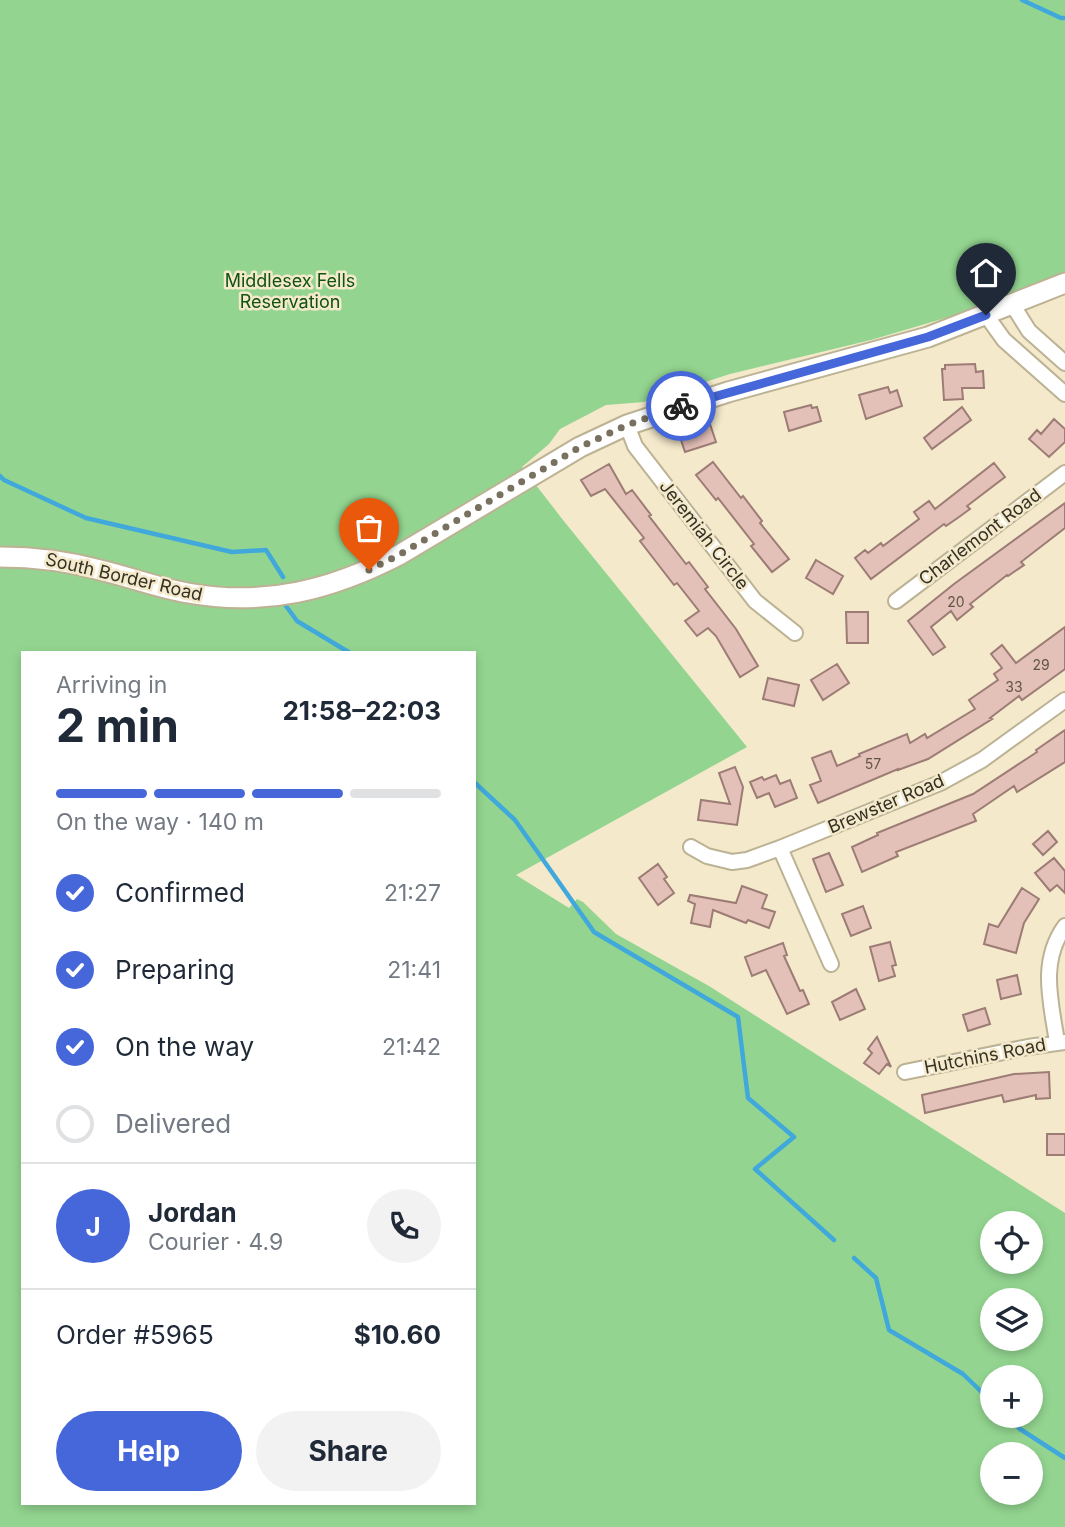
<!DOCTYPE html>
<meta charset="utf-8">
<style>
:root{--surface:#fff;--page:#f2f2f3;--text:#1f2937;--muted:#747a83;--line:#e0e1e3;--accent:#4567da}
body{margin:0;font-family:Inter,sans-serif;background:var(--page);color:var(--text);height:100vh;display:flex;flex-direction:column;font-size:26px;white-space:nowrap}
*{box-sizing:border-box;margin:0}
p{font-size:23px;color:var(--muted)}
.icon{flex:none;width:38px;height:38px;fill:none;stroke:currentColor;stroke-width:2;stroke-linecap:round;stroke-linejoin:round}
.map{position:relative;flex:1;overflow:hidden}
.drawer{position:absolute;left:21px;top:651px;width:455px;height:854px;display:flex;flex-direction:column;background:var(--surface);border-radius:0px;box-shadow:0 4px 10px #0003}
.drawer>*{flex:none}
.tools{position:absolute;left:980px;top:1211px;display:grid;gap:14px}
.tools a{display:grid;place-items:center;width:63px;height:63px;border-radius:50%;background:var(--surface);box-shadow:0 4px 10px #0003;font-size:35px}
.pin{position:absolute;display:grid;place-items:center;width:60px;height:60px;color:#fff;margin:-72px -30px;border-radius:50% 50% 50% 0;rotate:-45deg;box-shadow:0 0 7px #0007}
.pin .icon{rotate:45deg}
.courier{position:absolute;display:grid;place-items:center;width:70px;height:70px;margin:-35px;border:5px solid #4567da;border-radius:50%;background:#fff;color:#222;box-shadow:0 2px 9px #0007}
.headline em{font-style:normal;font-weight:700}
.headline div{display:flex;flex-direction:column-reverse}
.headline{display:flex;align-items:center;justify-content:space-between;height:119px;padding:0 35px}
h1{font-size:46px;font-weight:700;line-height:52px}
.bar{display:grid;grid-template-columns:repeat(4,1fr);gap:10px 7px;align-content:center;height:84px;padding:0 35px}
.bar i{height:9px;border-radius:5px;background:var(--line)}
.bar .active{background:var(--accent)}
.bar p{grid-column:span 4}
.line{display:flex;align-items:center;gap:18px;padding:0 35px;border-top:2px solid var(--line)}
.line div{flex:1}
.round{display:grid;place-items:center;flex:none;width:74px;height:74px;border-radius:37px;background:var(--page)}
ol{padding:0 35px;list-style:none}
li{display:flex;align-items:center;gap:21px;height:77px}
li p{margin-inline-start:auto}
li .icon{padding:7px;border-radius:50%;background:var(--accent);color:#fff;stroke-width:4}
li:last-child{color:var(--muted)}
li i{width:38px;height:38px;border:4px solid var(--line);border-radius:50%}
.primary-button{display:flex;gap:14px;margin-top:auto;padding:14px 35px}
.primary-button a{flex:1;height:80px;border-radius:42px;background:var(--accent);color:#fff;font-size:28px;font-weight:700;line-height:80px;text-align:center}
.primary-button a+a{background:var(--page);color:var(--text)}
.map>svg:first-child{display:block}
.green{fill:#93d590;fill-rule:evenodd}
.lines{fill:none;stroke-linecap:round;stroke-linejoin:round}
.stream{stroke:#41a8db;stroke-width:4.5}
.building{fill:#e3c0b8;stroke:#9c7c75;stroke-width:2}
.minor-casing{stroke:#bcb294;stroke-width:18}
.major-casing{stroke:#bcb294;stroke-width:23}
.minor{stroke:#fff;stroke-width:14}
.major{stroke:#fff;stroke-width:19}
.done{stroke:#78715f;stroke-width:7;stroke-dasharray:0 12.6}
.route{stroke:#4567da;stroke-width:9}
.labels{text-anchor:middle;stroke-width:5;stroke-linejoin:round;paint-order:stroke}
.number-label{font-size:14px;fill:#60554a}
.park-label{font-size:18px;fill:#0e5410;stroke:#f4e9cb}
.street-label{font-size:18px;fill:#353125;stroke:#f4e9cb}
</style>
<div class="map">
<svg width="1065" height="1527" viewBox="0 0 1065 1527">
<rect width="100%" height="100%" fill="#f4e9cb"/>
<!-- green -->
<path class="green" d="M0 0H1065V274L969 311 871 340 730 374 644 402 606 405 560 429 549 444 522 467 563 520 747 747 516 875 569 908 577 899 583 902 616 934 709 986 1065 1213V1527H0ZM23 653H474V1503H23ZM992 1223H1031V1262H992ZM992 1300H1031V1339H992ZM992 1377H1031V1416H992ZM992 1454H1031V1493H992Z"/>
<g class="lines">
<!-- stream -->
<path class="stream" d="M1022 0 1061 18H1065
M0 476 4 480 86 518 232 552 266 550 283 577
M286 606 297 621 350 653
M474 782 515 820 594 932 738 1017 748 1098 794 1137 755 1169 834 1240
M854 1258 876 1278 889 1330 963 1374 992 1402
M1006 1416 1020 1429 1065 1458"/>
</g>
<!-- building -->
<path class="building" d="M975 364 976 372 983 371 984 388H962L963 399 944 400 942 369H945V365Z
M888 387 890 393 897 390 902 406 866 419 859 395Z
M811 405 812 408 817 407 821 421 789 431 784 412Z
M962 407 971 420 932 449 924 438Z
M1054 419 1065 429V442L1049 457 1029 439 1037 430 1041 434Z
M709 421 716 442 685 452 678 431Z
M713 462 741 498 743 496 762 521 760 523 789 559 772 572 751 546 754 544 718 498 716 500 696 475Z
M994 463 1005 477 967 506 970 509 959 517 946 526 944 524 871 579 855 558 865 550 868 553 881 543 883 546 919 519 914 512 929 501 935 509Z
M609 464 626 494 632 490 651 515 649 516 686 564 689 562 708 587 705 589 736 629 758 666 740 677 716 636 708 628 697 636 685 621 699 611 677 583 674 585 640 541 644 538 605 489 591 496 581 480Z
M1065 503V528L1021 562 1024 565 1008 576 1007 575 970 604 973 607 957 620 951 611 931 627 945 647 933 655 908 621 954 584Z
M816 560 843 576 833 594 806 578Z
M846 612H868V643H847Z
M1065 627V669L1043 685 1022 700 1019 696 990 718 992 719 928 759 898 770V769L818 803 810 785 821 781 812 758 831 751 837 766 860 756 859 754 907 734 910 743 925 734 927 738 975 709 969 700 998 680 994 674 1002 668 991 654 1002 645 1016 663Z
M837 664 849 683 823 700 811 680Z
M768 678 799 685 794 706 763 699Z
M1065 730V762L1017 792 1014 786 973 814 976 821 896 852 898 856 862 872 852 847 878 835 877 833 973 794 1037 752 1036 750Z
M735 767 743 787 737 825 698 820 701 800 730 804 719 773Z
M776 775 780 784 790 780 797 798 775 807 769 793 757 798 750 782 762 777 764 780Z
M1048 831 1057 842 1043 855 1033 844Z
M829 853 843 885 826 892 813 859Z
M1054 858 1065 871V893L1057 885 1050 891 1035 873Z
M658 864 667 877 664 879 674 893 658 905 639 878Z
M742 886 767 895 762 908 775 912 769 928 748 920 746 923 713 910 710 927 691 923 695 904 688 901 690 895 736 903Z
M1022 888 1039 899 1024 923 1016 953 984 944 989 924 998 927Z
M863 906 871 928 851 936 842 914Z
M890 942 896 965 892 966 895 976 879 981 870 947Z
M783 943 787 955 784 956 800 991 803 990 809 1004 787 1014 766 970 752 976 745 957Z
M1017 975 1021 994 1001 999 997 980Z
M856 989 865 1009 840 1020 832 1002Z
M985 1008 990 1024 968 1031 963 1015Z
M877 1037 891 1067 887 1064 879 1074 864 1063 872 1053 868 1049Z
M1049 1072 1050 1098 1036 1099V1095L1004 1102 1002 1095 925 1113 922 1095 1014 1074Z
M1047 1134H1065V1155H1047Z"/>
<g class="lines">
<!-- minor casing -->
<g class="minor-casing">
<path id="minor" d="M1012 304 1029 331 1065 363
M986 315 1004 340 1065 394
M627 425 635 446 755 601 795 633
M896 601 1065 473
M691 847 707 856 732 862 747 860 780 848 940 783 982 760 1065 700
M780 848 831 964
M1057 1042C1051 1002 1039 962 1065 926
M905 1072 1028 1047 1065 1042"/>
</g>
<!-- major casing -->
<g class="major-casing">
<path id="major" d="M0 557C34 557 67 561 100 570 130 577 158 588 188 593 265 607 331 590 399 555L580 447 627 425 728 392 928 337 1065 283"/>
</g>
<!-- minor -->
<use href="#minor" class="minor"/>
<!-- major -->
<use href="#major" class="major"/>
</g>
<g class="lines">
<!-- done -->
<path class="done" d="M369 570 399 555 580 447 627 425 681 406"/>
<!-- route -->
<path class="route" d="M681 406 928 337 986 315"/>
</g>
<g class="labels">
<!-- number labels -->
<g class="number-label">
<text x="956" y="607">20</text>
<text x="1041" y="670">29</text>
<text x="1014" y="692">33</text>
<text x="873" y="769">57</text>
</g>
<!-- park labels -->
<g class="park-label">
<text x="290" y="287">Middlesex Fells<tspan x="290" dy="21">Reservation</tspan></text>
</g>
<!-- street labels -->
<g class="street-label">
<text transform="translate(704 535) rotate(52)" y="6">Jeremiah Circle</text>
<text transform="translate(980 537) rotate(-37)" y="6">Charlemont Road</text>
<text transform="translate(124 577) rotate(13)" y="6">South Border Road</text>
<text transform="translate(886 804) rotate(-23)" y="6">Brewster Road</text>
<text transform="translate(985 1056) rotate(-11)" y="6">Hutchins Road</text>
</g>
</g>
</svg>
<div class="tools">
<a><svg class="icon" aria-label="locate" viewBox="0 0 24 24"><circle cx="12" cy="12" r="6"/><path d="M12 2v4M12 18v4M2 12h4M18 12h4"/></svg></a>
<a><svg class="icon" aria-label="layers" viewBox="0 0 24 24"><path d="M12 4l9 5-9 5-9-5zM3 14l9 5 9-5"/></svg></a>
<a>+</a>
<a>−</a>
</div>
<div class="pin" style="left:369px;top:570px;background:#ea580c"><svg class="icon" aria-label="bag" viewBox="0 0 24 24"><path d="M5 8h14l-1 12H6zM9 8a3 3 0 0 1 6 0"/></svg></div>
<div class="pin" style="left:986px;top:315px;background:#1f2937"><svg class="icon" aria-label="home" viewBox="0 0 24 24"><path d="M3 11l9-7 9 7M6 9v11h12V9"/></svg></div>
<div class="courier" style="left:681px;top:406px"><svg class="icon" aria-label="bike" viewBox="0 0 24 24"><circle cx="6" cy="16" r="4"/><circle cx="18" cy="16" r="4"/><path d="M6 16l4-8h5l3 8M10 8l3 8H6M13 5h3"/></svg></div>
<section class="drawer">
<div class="headline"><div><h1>2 min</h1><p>Arriving in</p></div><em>21:58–22:03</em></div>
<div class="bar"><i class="active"></i><i class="active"></i><i class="active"></i><i></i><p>On the way · 140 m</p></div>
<ol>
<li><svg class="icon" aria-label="check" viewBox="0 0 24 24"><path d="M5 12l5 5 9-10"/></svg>Confirmed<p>21:27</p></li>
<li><svg class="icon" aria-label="check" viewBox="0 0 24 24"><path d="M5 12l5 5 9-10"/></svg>Preparing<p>21:41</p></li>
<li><svg class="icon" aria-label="check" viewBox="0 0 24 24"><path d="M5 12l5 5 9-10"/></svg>On the way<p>21:42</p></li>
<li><i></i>Delivered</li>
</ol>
<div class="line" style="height:126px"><b class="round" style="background:var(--accent);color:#fff">J</b><div><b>Jordan</b><p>Courier · 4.9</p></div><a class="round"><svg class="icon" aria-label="phone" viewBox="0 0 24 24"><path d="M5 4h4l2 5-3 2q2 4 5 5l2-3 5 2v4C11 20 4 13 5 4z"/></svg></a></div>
<div class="line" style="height:91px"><div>Order #5965</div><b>$10.60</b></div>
<div class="primary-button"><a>Help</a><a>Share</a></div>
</section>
</div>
